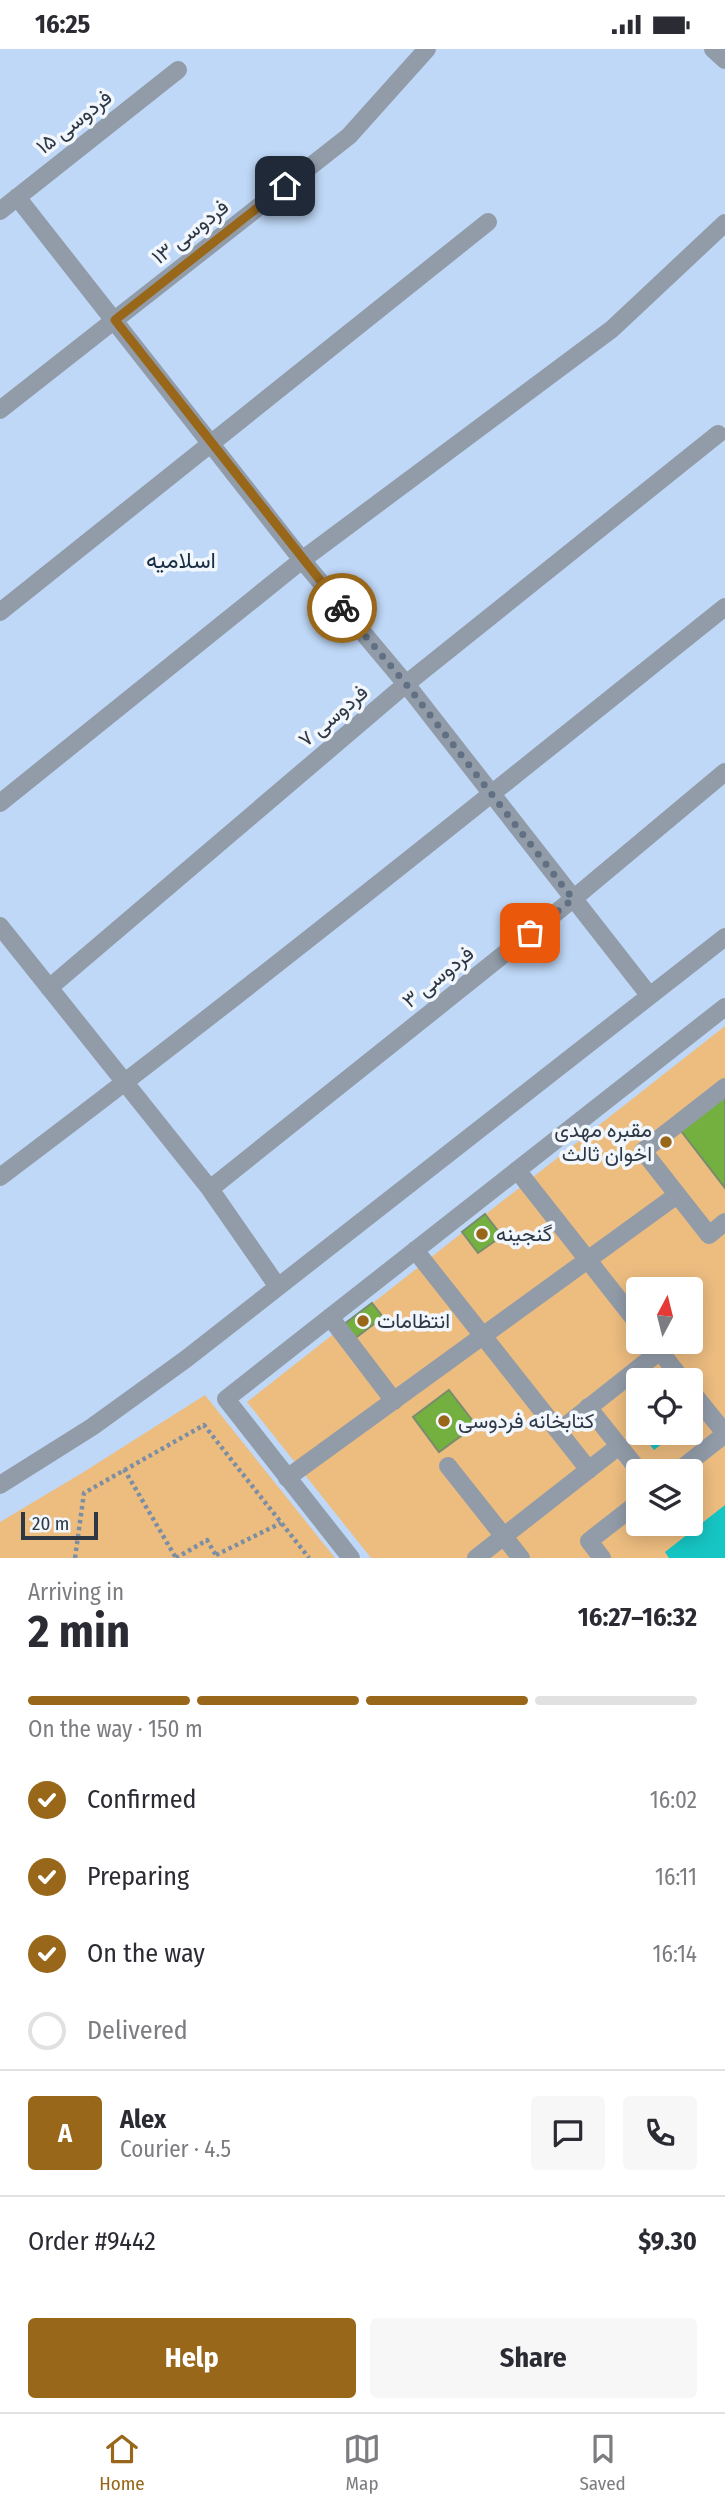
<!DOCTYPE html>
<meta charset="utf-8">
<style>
:root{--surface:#fff;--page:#f7f7f7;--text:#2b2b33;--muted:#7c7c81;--line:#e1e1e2;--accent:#986719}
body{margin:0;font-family:"Fira Sans Condensed",Vazirmatn,sans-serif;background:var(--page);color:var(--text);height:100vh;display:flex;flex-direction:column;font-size:26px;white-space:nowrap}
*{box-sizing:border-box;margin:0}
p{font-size:23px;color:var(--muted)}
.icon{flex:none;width:38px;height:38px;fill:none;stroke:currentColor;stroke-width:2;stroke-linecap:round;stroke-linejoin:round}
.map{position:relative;height:1509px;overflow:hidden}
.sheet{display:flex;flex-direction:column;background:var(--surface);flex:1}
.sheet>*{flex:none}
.needle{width:46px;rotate:7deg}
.tools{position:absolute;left:626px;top:1228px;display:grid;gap:14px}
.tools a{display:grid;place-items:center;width:77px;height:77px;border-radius:7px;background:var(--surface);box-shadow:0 4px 18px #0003;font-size:35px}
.scale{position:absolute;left:21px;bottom:18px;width:77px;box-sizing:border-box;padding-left:7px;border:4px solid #2e3844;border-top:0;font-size:19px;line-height:24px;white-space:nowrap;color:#2e3844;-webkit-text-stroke:5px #f2f7fd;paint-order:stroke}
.pin{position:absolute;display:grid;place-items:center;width:60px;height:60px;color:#fff;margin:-30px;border-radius:14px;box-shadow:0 4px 10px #0006}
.courier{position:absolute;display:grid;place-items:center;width:70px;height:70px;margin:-35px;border:5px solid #986719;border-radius:50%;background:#fff;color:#222;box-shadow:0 2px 9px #0007}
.head em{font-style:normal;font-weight:700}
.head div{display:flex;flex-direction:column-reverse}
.head{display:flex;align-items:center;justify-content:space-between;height:119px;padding:0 28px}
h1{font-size:46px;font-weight:700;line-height:52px}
.bar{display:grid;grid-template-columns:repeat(4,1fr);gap:10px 7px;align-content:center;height:84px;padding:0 28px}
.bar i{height:9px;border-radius:5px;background:var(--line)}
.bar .selected{background:var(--accent)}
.bar p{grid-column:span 4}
.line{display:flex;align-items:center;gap:18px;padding:0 28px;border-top:2px solid var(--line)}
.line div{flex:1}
.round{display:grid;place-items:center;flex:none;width:74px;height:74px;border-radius:7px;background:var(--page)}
ol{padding:0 28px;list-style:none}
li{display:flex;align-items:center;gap:21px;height:77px}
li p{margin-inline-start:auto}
li .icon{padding:7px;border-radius:50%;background:var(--accent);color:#fff;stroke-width:4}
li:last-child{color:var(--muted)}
li i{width:38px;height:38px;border:4px solid var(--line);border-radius:50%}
.cta{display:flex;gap:14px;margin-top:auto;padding:14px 28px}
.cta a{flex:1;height:80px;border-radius:7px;background:var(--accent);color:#fff;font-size:28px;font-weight:700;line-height:80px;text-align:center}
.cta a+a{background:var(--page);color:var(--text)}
.status{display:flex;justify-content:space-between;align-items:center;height:49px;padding:0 35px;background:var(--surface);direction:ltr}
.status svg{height:19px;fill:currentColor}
.dock{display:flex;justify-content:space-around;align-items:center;height:98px;border-top:2px solid var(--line);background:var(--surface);font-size:19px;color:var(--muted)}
.dock a{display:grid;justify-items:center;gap:4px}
.dock .selected{color:var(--accent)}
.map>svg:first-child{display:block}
.green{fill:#edbd80;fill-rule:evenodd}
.water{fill:#16c6c4}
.building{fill:#73b040;stroke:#798c6d;stroke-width:2}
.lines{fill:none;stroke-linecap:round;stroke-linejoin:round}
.path{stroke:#7c8ea4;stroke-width:4.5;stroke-dasharray:3.5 3.5;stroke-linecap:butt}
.pedestrian{stroke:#929ca9;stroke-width:18}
.minor{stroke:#929ca9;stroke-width:18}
.done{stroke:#617083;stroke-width:7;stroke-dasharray:0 12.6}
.route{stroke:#986719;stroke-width:9}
.poi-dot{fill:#986719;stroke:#f2f7fd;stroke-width:2.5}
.labels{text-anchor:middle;stroke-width:7;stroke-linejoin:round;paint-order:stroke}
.street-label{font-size:21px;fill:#2e3844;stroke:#f2f7fd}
.poi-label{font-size:21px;fill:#2e3844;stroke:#f2f7fd;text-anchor:start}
.neighbourhood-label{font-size:23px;fill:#192e45;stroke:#f2f7fd}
</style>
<div class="status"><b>16:25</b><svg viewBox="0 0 49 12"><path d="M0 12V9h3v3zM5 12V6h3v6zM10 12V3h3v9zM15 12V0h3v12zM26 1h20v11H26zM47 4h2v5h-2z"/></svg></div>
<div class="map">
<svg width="725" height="1509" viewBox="0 0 725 1509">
<rect width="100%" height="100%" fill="#bfd8f7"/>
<!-- green -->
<path class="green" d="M725 977V1509H371L247 1353ZM639 1241H691V1293H639ZM639 1332H691V1384H639ZM639 1423H691V1475H639Z
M205 1346 335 1509H0V1473L82 1424Z"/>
<!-- water -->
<path class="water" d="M641 1384H676L654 1401Z
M725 1456V1509H669L665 1503Z"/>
<!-- building -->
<path class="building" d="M725 1047V1139L681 1082Z
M485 1165 502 1187 478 1204 462 1183Z
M372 1254 383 1268 354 1290 343 1276Z
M449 1341 476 1376 439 1403 413 1368Z"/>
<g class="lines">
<!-- path -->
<path class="path" d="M124 1420 176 1509
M216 1506 281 1474
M75 1509 84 1444 204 1376 309 1509
M176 1509 207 1491 217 1508"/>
<!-- pedestrian -->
<path class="pedestrian" d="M725 1038 643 1102 709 1186 725 1173
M517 1121 639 1276
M415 1201 589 1421
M330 1268 394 1352
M653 1293 683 1332
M691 1342 725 1384
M588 1358 640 1423
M559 1382 660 1302
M448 1417 521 1509
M677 1423 725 1385
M287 1429 677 1146
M351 1509 226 1350 725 958
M476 1509 619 1397
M602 1509 589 1492 639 1453"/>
<!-- minor -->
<path class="minor" d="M713 0 725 11
M17 148 302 511 406 635 649 946
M0 162 178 21
M0 361 349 87 427 0
M0 563 488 173
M0 754 302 511 612 280 725 174
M0 877 210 1140 278 1238
M49 939 406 635 718 385
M0 1128C246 943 485 750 725 558
M210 1140 573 850 725 723
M0 1436 92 1378 186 1310 725 888"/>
</g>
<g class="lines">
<!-- done -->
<path class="done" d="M342 559 406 635 573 850 530 884"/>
<!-- route -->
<path class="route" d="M285 137 115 271 342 559"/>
</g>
<!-- markers -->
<g class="poi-dot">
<circle cx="666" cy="1093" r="7"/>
<circle cx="482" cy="1185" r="7"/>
<circle cx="363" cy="1272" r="7"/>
<circle cx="444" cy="1372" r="7"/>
</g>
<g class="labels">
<!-- street labels -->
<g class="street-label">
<text transform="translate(74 73) rotate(-38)" y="7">فردوسی ۱۵</text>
<text transform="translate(190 183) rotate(-38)" y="7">فردوسی ۱۳</text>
<text transform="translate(333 667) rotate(-40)" y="7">فردوسی ۷</text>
<text transform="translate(438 928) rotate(-39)" y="7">فردوسی ۳</text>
</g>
<!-- poi labels -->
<g class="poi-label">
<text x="652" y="1088" text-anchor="end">مقبره مهدی<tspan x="652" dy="24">اخوان ثالث</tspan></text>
<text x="496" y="1192">گنجینه</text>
<text x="377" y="1279">انتظامات</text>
<text x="458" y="1379">کتابخانه فردوسی</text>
</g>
<!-- neighbourhood labels -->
<g class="neighbourhood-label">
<text x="181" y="519">اسلامیه</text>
</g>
</g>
</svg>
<div class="tools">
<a><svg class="needle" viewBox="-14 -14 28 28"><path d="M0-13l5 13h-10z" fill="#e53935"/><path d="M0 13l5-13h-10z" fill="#7c7c81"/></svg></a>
<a><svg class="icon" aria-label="locate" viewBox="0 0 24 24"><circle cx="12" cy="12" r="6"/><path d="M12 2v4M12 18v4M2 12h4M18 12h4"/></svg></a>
<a><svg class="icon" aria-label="layers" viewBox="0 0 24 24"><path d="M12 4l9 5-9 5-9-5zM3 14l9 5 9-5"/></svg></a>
</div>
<div class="scale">20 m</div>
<div class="pin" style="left:530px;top:884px;background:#ea580c"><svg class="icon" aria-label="bag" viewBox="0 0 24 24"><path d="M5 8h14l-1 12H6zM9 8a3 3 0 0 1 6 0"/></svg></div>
<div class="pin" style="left:285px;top:137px;background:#1f2937"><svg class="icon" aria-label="home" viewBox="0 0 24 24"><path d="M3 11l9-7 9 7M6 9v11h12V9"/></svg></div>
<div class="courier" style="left:342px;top:559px"><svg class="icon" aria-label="bike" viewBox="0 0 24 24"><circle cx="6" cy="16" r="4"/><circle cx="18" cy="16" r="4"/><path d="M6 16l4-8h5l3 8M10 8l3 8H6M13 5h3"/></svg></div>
</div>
<section class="sheet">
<div class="head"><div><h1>2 min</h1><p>Arriving in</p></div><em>16:27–16:32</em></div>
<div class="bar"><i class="selected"></i><i class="selected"></i><i class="selected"></i><i></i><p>On the way · 150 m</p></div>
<ol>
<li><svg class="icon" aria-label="check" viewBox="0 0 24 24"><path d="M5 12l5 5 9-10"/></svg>Confirmed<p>16:02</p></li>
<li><svg class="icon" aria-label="check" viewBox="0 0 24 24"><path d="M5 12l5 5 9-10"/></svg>Preparing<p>16:11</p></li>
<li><svg class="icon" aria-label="check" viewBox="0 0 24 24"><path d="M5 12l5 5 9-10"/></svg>On the way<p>16:14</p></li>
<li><i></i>Delivered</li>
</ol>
<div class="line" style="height:126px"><b class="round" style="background:var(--accent);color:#fff">A</b><div><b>Alex</b><p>Courier · 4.5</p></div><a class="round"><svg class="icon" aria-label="chat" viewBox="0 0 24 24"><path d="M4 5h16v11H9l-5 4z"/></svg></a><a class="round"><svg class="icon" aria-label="phone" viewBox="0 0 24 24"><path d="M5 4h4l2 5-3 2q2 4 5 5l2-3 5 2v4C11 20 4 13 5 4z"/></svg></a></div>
<div class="line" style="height:91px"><div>Order #9442</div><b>$9.30</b></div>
<div class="cta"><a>Help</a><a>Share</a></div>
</section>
<nav class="dock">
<a class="selected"><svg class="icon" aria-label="home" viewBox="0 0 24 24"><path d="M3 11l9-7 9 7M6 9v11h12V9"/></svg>Home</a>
<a><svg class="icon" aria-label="map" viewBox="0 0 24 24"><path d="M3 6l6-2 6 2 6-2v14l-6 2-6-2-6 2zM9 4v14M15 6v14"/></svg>Map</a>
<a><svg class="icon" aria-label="saved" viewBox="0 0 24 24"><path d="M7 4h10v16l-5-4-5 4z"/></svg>Saved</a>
</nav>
